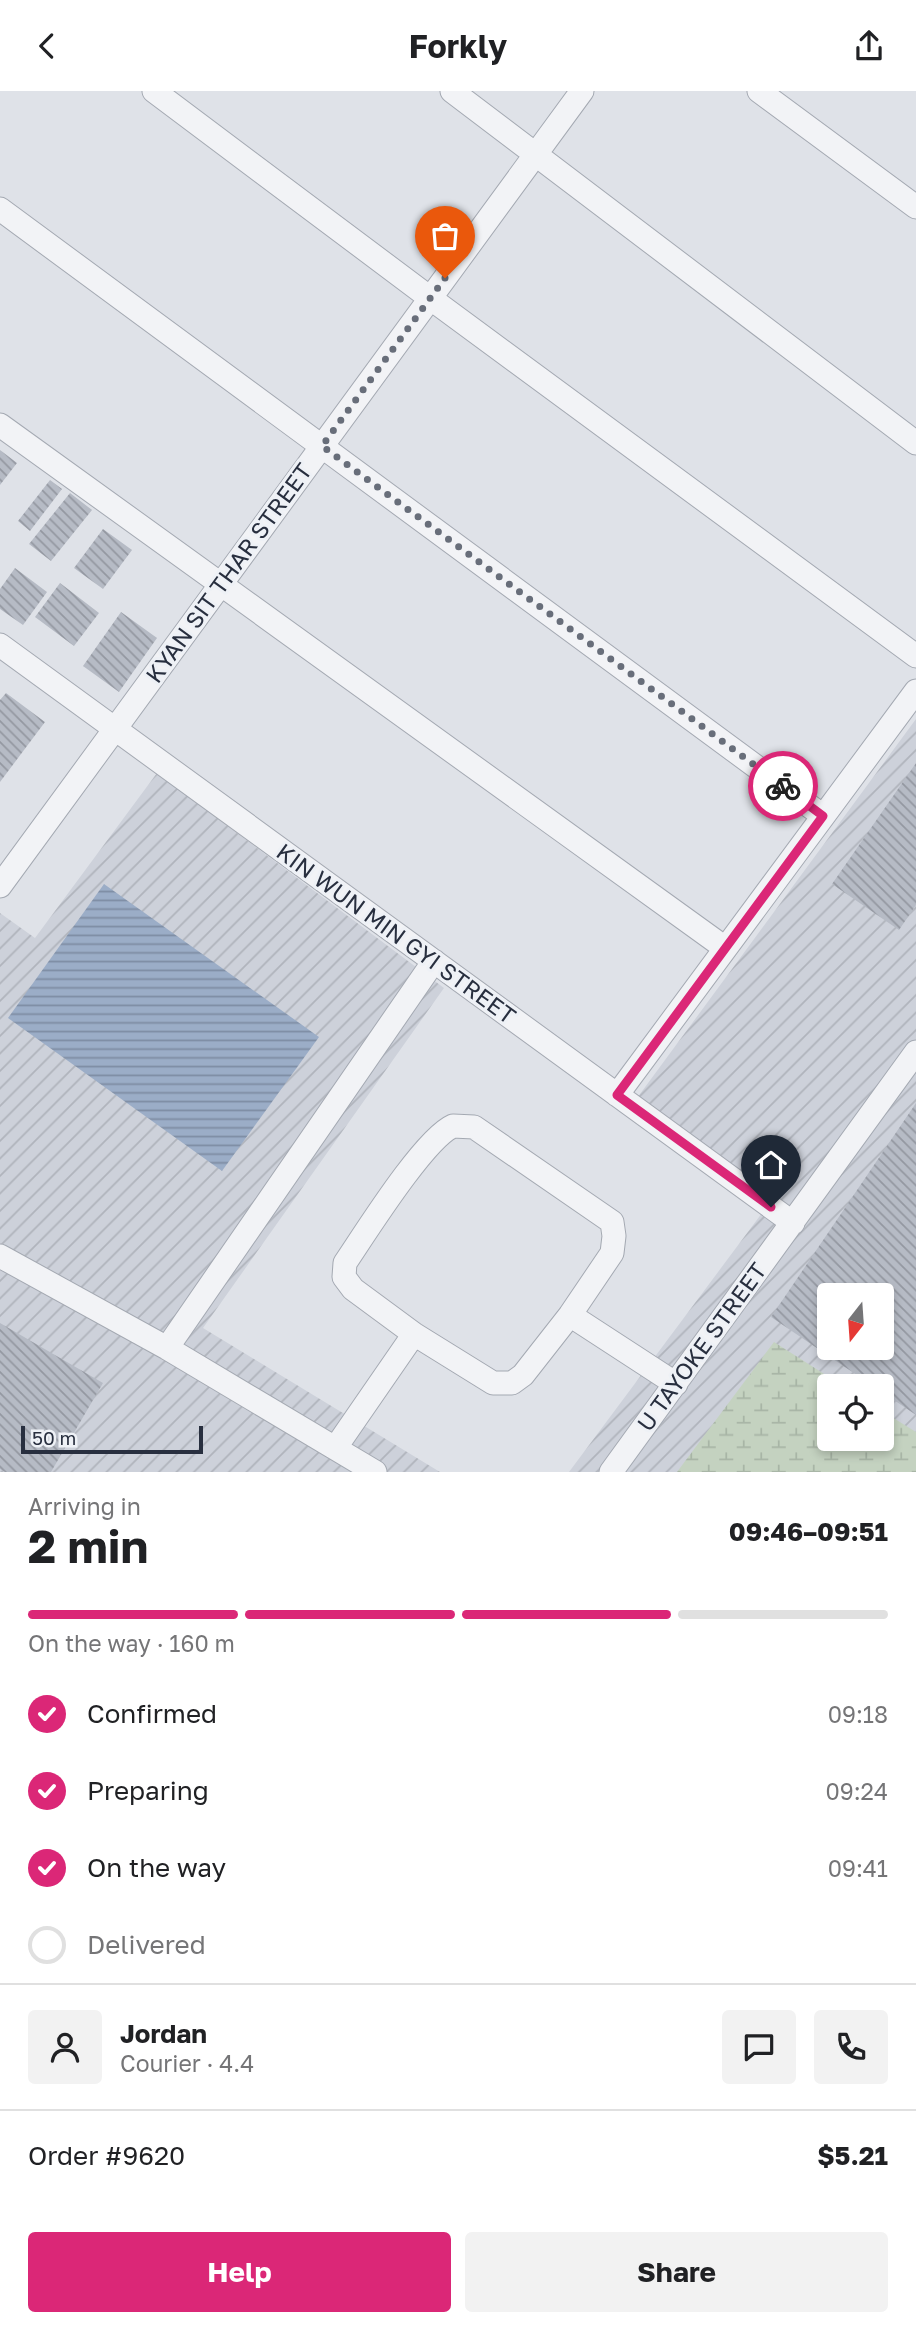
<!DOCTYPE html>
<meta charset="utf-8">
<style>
:root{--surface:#fff;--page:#f2f2f2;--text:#202124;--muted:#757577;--line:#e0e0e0;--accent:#db2777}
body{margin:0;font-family:"Golos Text",sans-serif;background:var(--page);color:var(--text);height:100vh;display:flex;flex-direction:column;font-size:26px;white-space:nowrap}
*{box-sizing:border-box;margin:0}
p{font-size:23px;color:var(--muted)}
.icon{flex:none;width:38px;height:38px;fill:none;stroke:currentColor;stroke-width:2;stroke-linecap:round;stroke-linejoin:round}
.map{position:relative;height:1381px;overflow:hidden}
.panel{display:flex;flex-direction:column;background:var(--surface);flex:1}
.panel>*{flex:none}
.needle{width:46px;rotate:197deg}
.tools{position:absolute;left:817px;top:1192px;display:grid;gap:14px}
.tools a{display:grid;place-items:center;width:77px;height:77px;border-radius:7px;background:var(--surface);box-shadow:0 4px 10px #0003;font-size:35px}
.scale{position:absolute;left:21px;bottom:18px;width:182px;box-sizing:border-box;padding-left:7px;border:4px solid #282f3f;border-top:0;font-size:19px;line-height:24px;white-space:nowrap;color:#282f3f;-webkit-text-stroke:5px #eef1f6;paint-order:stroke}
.pin{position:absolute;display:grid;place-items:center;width:60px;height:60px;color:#fff;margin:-72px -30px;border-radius:50% 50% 50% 0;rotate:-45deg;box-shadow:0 0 7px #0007}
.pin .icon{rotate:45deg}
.courier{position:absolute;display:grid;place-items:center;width:70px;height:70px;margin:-35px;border:5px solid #db2777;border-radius:50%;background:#fff;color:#222;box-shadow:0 2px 9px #0007}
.headline em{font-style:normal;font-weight:700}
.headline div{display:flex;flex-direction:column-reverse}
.headline{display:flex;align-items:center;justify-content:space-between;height:119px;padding:0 28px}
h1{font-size:46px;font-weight:700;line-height:52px}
.bar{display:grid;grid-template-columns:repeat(4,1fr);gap:10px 7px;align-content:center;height:84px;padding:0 28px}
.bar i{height:9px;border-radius:5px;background:var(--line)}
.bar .on{background:var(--accent)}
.bar p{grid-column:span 4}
.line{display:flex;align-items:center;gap:18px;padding:0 28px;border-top:2px solid var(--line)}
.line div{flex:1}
.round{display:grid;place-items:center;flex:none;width:74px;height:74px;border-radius:7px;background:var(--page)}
ol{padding:0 28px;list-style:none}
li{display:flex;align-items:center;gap:21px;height:77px}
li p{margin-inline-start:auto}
li .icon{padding:7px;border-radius:50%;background:var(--accent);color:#fff;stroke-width:4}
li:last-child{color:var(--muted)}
li i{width:38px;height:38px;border:4px solid var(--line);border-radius:50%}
.action{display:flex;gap:14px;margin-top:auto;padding:14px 28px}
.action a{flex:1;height:80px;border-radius:7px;background:var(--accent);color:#fff;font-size:28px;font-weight:700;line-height:80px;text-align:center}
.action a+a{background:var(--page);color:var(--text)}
header{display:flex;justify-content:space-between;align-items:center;height:91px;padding:0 28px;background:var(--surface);font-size:32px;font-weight:700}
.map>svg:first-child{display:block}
.industrial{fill:url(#industrial-furrows);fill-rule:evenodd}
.wetland{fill:url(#wetland-marsh)}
.water{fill:url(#water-rules)}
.building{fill:url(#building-back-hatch);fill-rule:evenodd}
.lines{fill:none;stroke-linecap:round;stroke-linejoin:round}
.minor-casing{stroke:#a4a9b2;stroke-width:25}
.minor{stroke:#f2f3f6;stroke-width:23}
.done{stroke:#686e7a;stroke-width:7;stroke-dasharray:0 12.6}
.route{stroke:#db2777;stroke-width:9}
.labels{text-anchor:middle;stroke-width:6;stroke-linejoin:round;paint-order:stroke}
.street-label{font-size:23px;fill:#282f3f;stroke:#eef1f6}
</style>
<header><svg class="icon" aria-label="back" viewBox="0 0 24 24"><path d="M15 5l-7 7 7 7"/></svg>Forkly<svg class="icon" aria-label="share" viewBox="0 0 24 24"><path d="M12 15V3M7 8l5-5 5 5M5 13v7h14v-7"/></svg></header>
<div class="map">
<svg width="916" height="1381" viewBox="0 0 916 1381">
<defs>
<pattern id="industrial-furrows" width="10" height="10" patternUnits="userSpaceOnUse" patternTransform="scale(1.75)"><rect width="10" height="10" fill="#cdd1da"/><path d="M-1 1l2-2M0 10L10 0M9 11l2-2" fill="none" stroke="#b0b4bc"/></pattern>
<pattern id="wetland-marsh" width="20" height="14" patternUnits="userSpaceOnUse" patternTransform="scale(1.75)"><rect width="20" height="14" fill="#c4d2c0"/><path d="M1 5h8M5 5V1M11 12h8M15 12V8" fill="none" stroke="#a8b5a6"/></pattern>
<pattern id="water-rules" width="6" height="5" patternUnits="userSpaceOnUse" patternTransform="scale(1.75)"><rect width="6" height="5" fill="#9badc7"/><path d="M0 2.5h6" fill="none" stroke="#7e8da3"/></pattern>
<pattern id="building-back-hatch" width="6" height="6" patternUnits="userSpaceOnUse" patternTransform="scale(1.75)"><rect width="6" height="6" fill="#b6bbc5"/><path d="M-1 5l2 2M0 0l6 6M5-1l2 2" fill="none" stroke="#9498a1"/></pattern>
</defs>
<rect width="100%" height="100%" fill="#dfe2e8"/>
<!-- industrial -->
<path class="industrial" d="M916 628V1381H569L762 1122 626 1022ZM830 1204H882V1256H830ZM830 1295H882V1348H830Z
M157 682 444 897 203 1237 440 1381H0V822L35 847Z"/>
<!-- wetland -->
<path class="wetland" d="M774 1251 843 1295H830V1348H882V1320L916 1341V1381H677Z"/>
<!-- water -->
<path class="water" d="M104 793 319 946 222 1080 8 927Z"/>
<!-- building -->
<path class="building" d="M0 359 17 372 0 394Z
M50 389 62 398 30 440 18 430Z
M70 402 92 419 51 470 29 453Z
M103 438 132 459 103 498 74 477Z
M15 477 47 501 23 534 0 518V498Z
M60 492 99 522 74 555 35 526Z
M121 521 157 547 119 601 83 575Z
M6 602 45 631 0 691V609Z
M916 672V814L899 839 832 793Z
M916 1012V1324L882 1301V1295H873L771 1226ZM830 1204H882V1256H830Z
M0 1232 103 1292 51 1381H5L0 1378Z"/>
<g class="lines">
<!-- minor casing -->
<g class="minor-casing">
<path id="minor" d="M154 0 430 207 916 565
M452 0 916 352
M759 0 916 116
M0 118 823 725
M0 334 725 857
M0 554 793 1132
M0 795 582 0
M617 1004 916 600
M453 1035 474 1036 612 1131 614 1145 612 1162 570 1224 523 1284 512 1292H493L414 1243 353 1198 344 1186 345 1172C366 1141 424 1048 453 1035Z
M0 1165 167 1257 375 1381
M570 1224 676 1293
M167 1257 434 870
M336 1356 414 1243
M611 1381 916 961"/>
</g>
<!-- minor -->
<use href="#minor" class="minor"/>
</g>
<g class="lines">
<!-- done -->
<path class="done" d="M445 187 322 355 783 695"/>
<!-- route -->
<path class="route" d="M771 1116 617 1004 823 725 783 695"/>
</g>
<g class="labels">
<!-- street labels -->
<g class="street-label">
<text transform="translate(229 482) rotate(-54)" y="8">KYAN SIT THAR STREET</text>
<text transform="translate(396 843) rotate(36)" y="8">KIN WUN MIN GYI STREET</text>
<text transform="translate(702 1256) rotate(-54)" y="8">U TAYOKE STREET</text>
</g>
</g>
</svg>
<div class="tools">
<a><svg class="needle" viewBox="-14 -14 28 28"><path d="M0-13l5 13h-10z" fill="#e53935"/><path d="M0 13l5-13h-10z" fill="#757577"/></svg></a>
<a><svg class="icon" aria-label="locate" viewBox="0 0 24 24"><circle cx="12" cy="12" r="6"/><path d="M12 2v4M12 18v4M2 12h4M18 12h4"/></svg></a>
</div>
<div class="scale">50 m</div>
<div class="pin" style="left:445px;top:187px;background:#ea580c"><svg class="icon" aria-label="bag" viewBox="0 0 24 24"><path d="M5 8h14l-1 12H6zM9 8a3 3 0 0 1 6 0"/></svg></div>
<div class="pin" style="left:771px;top:1116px;background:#1f2937"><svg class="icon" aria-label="home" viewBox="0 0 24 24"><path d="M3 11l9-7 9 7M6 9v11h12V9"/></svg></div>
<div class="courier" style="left:783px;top:695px"><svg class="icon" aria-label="bike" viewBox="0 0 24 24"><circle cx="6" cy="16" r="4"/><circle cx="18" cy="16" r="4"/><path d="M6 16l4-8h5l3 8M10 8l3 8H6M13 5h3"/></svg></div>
</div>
<section class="panel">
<div class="headline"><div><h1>2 min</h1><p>Arriving in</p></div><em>09:46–09:51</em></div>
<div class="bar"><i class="on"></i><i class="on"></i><i class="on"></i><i></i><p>On the way · 160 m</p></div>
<ol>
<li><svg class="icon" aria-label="check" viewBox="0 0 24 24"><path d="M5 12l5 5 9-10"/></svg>Confirmed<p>09:18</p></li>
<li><svg class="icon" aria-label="check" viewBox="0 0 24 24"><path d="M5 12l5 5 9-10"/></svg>Preparing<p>09:24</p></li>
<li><svg class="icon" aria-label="check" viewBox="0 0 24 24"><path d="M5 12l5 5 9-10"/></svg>On the way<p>09:41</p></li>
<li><i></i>Delivered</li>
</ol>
<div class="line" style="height:126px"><a class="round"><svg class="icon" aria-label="person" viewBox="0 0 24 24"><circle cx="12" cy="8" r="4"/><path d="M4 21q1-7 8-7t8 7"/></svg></a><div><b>Jordan</b><p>Courier · 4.4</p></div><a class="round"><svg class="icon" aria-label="chat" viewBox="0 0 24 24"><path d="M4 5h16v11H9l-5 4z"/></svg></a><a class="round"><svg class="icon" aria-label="phone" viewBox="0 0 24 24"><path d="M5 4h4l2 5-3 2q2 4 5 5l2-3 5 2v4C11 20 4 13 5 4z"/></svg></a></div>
<div class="line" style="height:91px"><div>Order #9620</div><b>$5.21</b></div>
<div class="action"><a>Help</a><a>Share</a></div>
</section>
